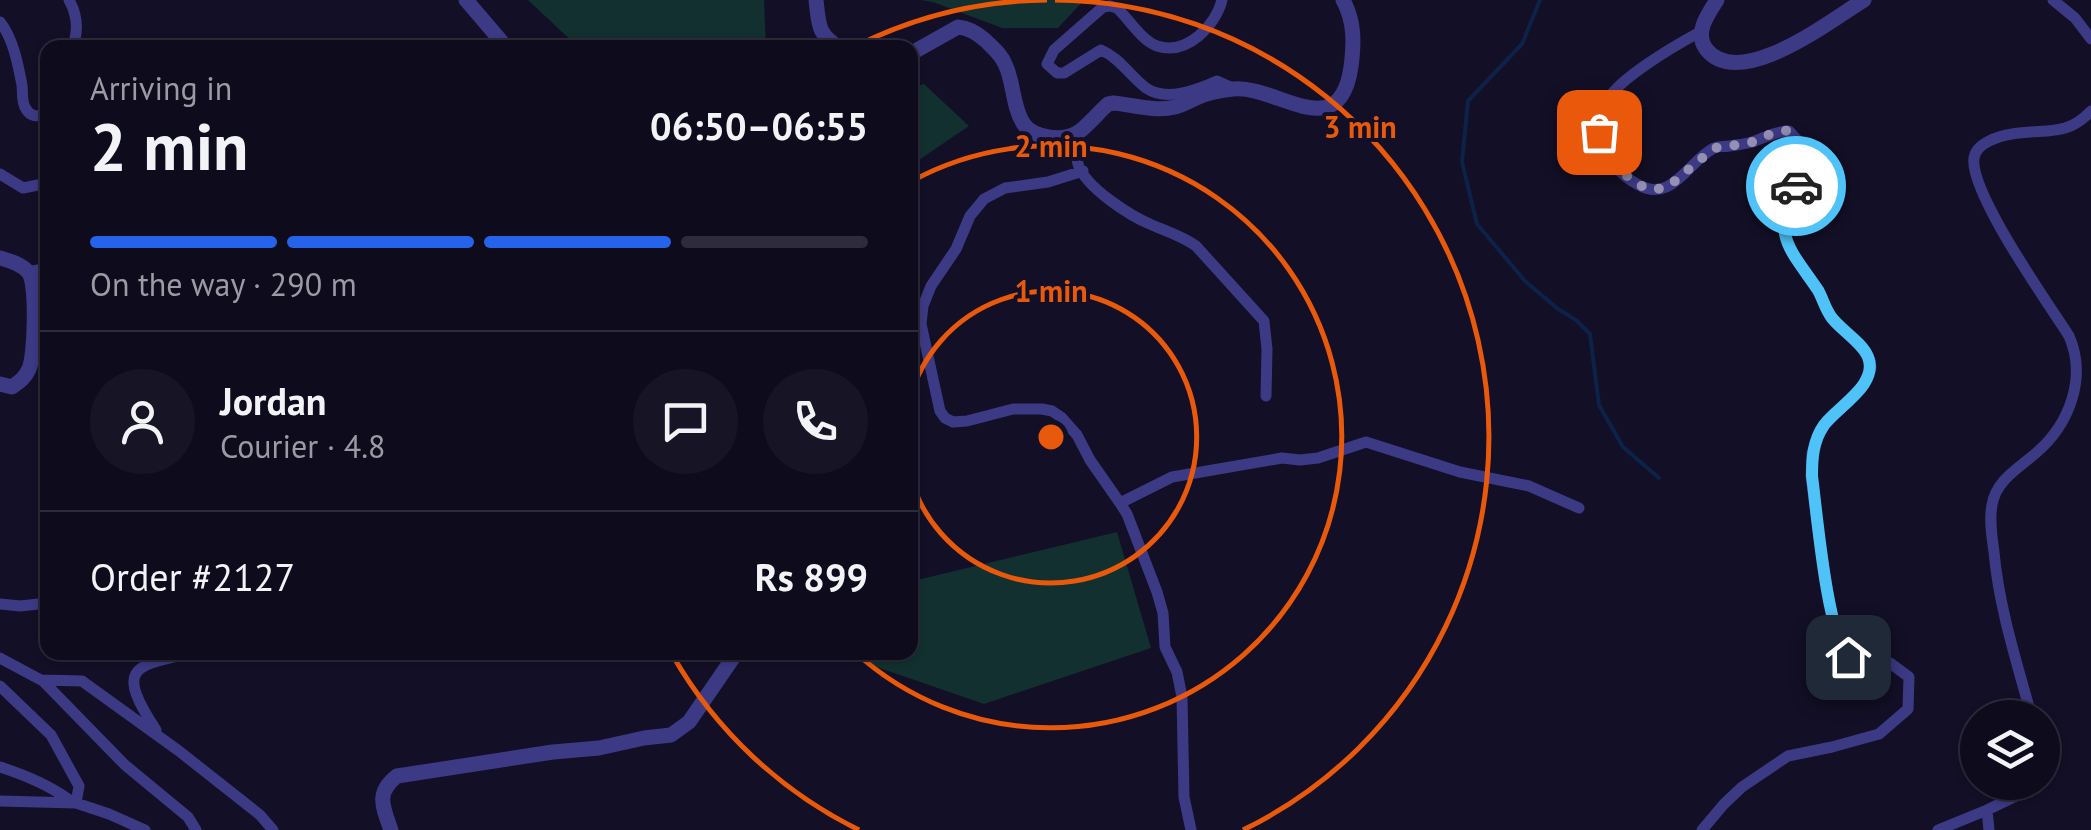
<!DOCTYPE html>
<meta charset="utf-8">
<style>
:root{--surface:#0e0b1c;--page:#171425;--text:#f1f3f6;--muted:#9b9ba3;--line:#2e2b3b;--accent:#2563eb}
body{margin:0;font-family:"PT Sans",sans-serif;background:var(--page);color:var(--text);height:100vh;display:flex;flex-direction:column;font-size:38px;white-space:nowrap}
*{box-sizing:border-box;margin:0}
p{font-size:32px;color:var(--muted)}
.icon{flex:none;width:55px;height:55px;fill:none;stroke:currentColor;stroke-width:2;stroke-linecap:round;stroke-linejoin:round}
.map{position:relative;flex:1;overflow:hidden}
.sheet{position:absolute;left:40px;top:40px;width:878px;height:620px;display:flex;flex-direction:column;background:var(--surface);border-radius:20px;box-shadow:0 2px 8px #0004,0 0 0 2px var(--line)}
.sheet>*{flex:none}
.tools{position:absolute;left:1960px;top:700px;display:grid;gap:20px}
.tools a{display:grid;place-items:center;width:100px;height:100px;border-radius:50%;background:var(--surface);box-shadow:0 2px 8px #0004,0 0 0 2px var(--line);font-size:50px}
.pin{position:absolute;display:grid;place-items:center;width:85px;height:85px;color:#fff;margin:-42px;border-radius:20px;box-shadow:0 5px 15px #0006}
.courier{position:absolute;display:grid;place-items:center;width:100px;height:100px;margin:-50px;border:8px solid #4fc3f7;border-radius:50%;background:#fff;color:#222;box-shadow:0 2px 12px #0007}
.head em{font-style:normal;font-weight:800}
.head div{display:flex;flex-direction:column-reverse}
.head{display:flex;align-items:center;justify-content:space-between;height:170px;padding:0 50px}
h1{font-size:65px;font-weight:800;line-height:75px}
.bar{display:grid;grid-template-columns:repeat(4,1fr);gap:15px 10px;align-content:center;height:120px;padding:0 50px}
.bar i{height:12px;border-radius:8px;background:var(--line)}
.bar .current{background:var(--accent)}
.bar p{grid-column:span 4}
.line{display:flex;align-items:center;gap:25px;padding:0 50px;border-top:2px solid var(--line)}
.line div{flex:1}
.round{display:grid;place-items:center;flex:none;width:105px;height:105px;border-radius:52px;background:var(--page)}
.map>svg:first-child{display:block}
.green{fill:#12302f}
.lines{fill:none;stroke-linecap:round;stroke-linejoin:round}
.stream{stroke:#0c2248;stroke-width:4}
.minor{stroke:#3d3a85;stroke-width:11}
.tertiary{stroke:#3d3a85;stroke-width:15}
.done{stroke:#948fb3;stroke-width:10;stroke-dasharray:0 18}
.route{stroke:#4fc3f7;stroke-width:12}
.ring{fill:none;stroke:#e8590c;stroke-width:5}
.centre{fill:#e8590c;stroke:#130f26;stroke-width:5}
.ring-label{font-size:30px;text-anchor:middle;font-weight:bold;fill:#e8590c;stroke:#130f26;stroke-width:8;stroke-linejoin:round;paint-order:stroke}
</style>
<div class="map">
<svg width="2091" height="830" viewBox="0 0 2091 830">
<rect width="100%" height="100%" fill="#130f26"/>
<!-- green -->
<path class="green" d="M528 0H764L766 47H578Z
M921 0H1084L1058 28H1002L933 2Z
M924 84 969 126 916 162 910 174V88Z
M1117 532 1151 648 984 704 836 653 910 652V578L913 581Z"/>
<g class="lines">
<!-- stream -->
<path class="stream" d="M1540 0 1522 44 1468 101 1462 162 1477 224 1525 281 1558 309 1576 320 1590 334 1599 405 1623 447 1659 478"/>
<!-- minor -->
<path class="minor" d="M69 0C78 16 79 31 72 48
M1222 0C1216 25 1187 56 1157 46 1141 40 1129 19 1117 8L1110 6 1103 7 1054 50 1047 64 1057 73H1064L1101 50C1120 58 1130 76 1146 88 1166 102 1197 90 1217 81L1235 89
M2053 0 2075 18 2091 39
M0 22C13 38 18 64 22 85 23 92 21 102 26 109 31 118 39 116 48 115
M1700 32C1676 45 1613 81 1604 106 1599 118 1598 132 1602 144 1607 160 1622 176 1637 184 1672 205 1688 161 1714 148 1719 146 1724 147 1729 146 1737 145 1745 144 1752 142 1765 138 1775 131 1789 131L1799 142 1800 180 1786 205V236L1792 253 1821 296 1831 318 1865 351 1870 360 1871 368 1862 387 1825 424 1818 436 1812 453 1811 476C1815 505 1830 640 1846 654 1857 665 1875 664 1890 663L1909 677 1908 709 1879 734 1832 747 1788 756 1742 787 1724 804 1702 830
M1079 131C1078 141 1075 154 1078 164 1085 187 1130 216 1152 225 1168 232 1182 236 1196 246L1264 321 1267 349 1266 396
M1083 171 1048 182 1005 188 984 199 970 216 956 249 931 286 923 306 921 324 940 411 945 418 953 422 967 421 1013 409H1042L1052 411 1061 417 1077 435 1090 460 1120 503 1127 514 1157 592 1163 613 1165 647 1177 672 1182 697 1184 797 1191 830
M0 174 23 188 48 183
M28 272 48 268
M1120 503 1172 477 1282 458 1300 460 1318 458 1366 442 1460 472 1529 486 1579 508
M0 604 20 606 48 603
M0 658 41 680 82 681 179 751 260 815 273 830
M42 680 125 765 188 817 196 830
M0 686 51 735 79 786 76 803
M2032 718C2017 663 1999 608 1994 552 1992 537 1989 520 1992 505 1996 480 2019 468 2036 453 2070 424 2087 377 2069 336 2048 303 1969 192 1974 158 1976 143 1999 136 2012 134 2046 128 2065 138 2091 111
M156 730C114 666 134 666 195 652
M0 767C25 775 47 784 68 799V802
M0 801 76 803 109 814 145 830
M1938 830 1987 810
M1989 830 1987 810 2020 794 2028 782"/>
<!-- tertiary -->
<path class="tertiary" d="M466 0 507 48
M816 0C819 25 817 34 840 48
M1717 0C1708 14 1694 33 1706 49 1740 92 1831 20 1864 0
M910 54 958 27C969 28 977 33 985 40 993 48 1001 54 1005 64 1014 82 1012 105 1023 123 1033 139 1066 142 1080 131 1090 123 1099 112 1108 104L1114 103C1133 105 1155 112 1175 107 1183 105 1189 101 1196 98 1207 93 1221 90 1233 89 1276 84 1339 148 1351 67 1354 44 1355 22 1343 0
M0 258C10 261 22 264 29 273 37 284 35 356 29 369 25 378 19 382 12 387L0 384
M391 830C383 807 375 793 397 776L553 752 599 748 644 738 671 735 689 722 737 652"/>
</g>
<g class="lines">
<!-- done -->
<path class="done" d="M1599 132 1608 159 1636 184 1654 190 1669 186 1714 148 1750 143 1771 134 1789 130 1799 142 1800 180 1796 186"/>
<!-- route -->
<path class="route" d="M1796 186C1770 235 1791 250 1818 290 1823 299 1825 309 1832 318 1842 331 1862 342 1868 357 1879 385 1838 406 1824 425 1813 441 1812 458 1812 476 1817 514 1827 633 1848 657"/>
</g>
<!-- distance rings -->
<g class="ring">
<path d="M910 398A146 146 0 1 1 910 476"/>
<path d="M912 181A291 291 0 1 1 856 653"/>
<path d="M859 830A437 437 0 0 1 673 656M856 46A437 437 0 0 1 1047 0M1055 0A437 437 0 0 1 1243 830"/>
</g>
<circle cx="1051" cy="437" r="15" class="centre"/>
<g class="ring-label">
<text x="1360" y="138">3 min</text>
<text x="1051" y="157">2 min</text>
<text x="1051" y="302">1 min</text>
</g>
</svg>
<div class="tools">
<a><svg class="icon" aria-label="layers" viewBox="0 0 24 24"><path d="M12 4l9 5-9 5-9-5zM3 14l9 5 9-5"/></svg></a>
</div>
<div class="pin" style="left:1599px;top:132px;background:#ea580c"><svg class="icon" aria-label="bag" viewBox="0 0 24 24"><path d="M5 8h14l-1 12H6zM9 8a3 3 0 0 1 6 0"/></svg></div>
<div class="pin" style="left:1848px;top:657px;background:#1f2937"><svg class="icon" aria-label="home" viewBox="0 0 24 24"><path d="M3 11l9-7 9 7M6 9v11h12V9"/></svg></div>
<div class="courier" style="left:1796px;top:186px"><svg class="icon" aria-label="car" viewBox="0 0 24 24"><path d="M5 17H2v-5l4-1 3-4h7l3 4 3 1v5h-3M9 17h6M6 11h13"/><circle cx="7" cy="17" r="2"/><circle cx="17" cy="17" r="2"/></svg></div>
<section class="sheet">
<div class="head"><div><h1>2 min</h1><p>Arriving in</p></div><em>06:50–06:55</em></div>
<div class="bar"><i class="current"></i><i class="current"></i><i class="current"></i><i></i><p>On the way · 290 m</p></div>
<div class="line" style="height:180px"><a class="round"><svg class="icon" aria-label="person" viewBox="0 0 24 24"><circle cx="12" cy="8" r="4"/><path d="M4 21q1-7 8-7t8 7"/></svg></a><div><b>Jordan</b><p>Courier · 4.8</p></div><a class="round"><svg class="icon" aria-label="chat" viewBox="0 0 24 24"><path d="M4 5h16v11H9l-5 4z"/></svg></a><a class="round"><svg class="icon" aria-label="phone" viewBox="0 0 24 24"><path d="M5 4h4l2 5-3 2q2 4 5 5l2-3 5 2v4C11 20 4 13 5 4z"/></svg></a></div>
<div class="line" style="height:130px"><div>Order #2127</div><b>Rs 899</b></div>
</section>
</div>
